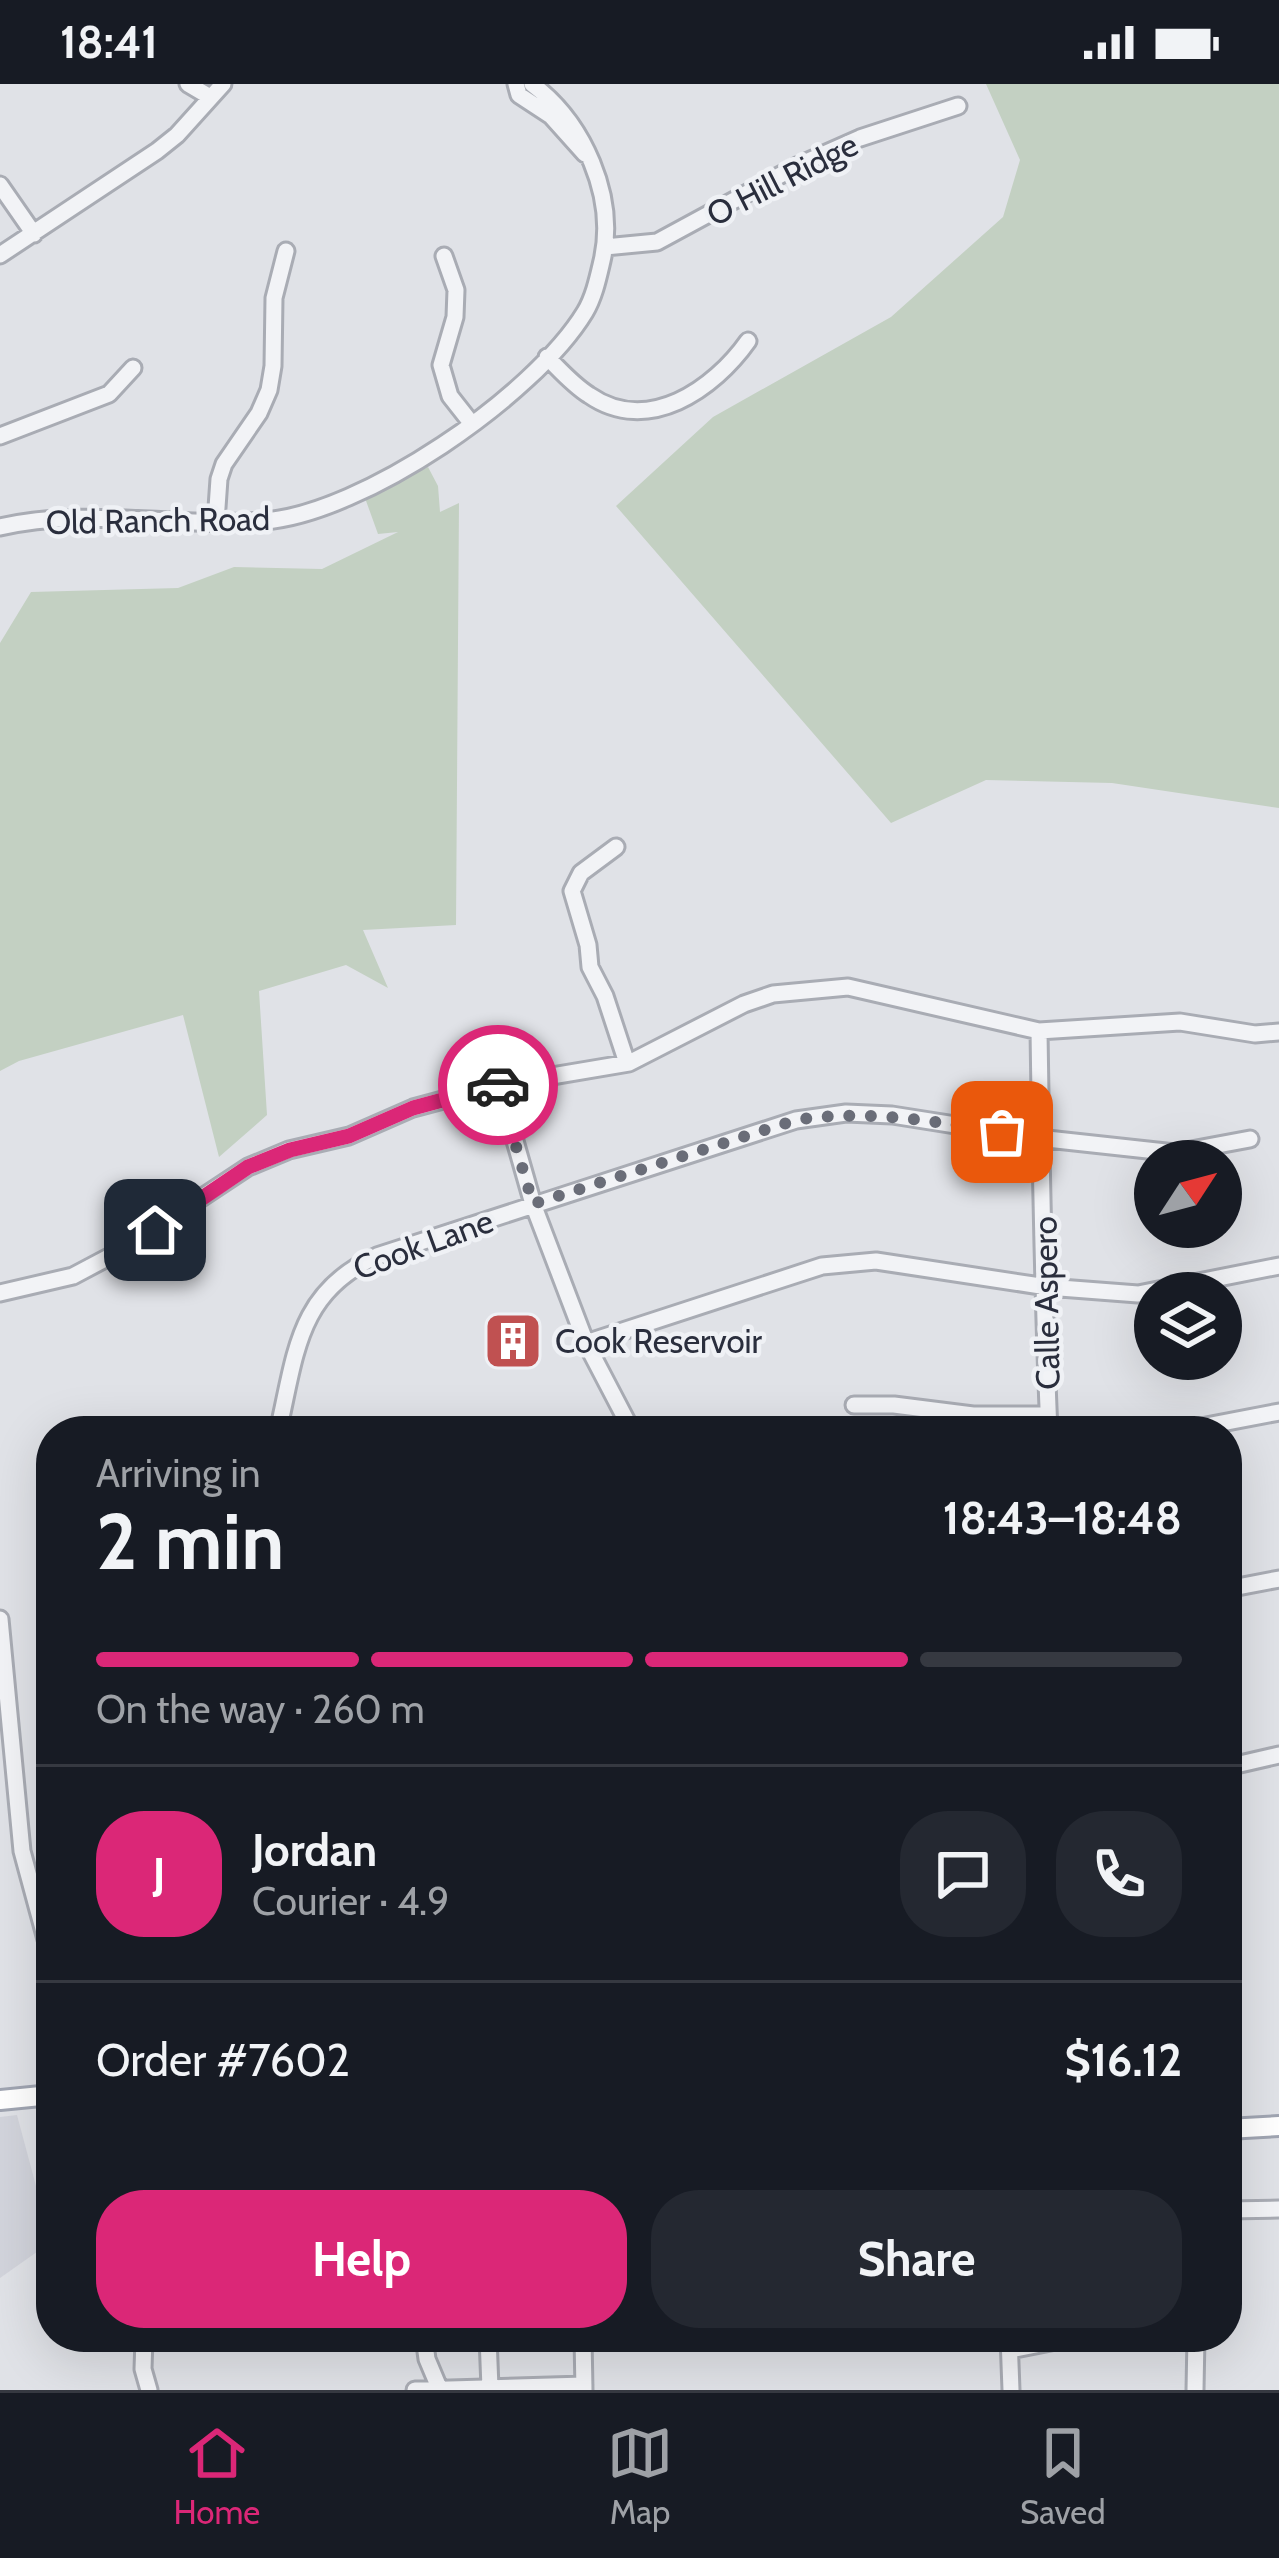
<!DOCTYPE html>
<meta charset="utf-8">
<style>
:root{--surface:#171b24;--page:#242831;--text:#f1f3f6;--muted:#9ea1a6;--line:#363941;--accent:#db2777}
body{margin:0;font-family:Cabin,sans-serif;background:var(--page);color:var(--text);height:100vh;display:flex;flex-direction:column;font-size:45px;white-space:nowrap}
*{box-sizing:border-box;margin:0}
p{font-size:39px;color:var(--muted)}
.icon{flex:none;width:66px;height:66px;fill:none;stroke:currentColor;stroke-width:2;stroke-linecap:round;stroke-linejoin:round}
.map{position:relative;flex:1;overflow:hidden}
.side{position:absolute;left:36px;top:1332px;width:1206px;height:936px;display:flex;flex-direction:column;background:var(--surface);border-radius:48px;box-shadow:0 12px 48px #0002}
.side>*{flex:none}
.needle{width:78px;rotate:54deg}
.tools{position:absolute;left:1134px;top:1056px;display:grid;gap:24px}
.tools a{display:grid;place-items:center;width:108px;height:108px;border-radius:50%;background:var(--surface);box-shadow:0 12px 48px #0002;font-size:60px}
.pin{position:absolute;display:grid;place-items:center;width:102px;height:102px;color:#fff;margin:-51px;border-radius:24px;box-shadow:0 6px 18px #0006}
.courier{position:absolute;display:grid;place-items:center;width:120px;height:120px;margin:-60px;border:9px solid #db2777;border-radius:50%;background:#fff;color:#222;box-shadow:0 3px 15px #0007}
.summary em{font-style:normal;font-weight:800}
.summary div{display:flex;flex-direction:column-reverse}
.summary{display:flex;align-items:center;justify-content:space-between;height:204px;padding:0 60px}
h1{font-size:78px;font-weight:800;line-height:90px}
.bar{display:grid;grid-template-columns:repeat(4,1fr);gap:18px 12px;align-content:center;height:144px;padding:0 60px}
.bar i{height:15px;border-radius:9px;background:var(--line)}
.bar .current{background:var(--accent)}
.bar p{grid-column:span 4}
.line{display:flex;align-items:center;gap:30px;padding:0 60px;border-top:3px solid var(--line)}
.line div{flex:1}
.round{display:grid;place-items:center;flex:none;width:126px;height:126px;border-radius:48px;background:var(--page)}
.button{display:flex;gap:24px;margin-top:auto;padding:24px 60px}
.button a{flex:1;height:138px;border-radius:48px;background:var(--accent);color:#fff;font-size:48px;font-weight:800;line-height:138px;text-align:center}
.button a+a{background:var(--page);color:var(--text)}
.status{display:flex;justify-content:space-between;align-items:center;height:84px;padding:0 60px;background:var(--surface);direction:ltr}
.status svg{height:33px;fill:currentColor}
.menu{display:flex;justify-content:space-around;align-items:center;height:168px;border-top:3px solid var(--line);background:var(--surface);font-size:33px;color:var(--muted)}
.menu a{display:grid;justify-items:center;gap:6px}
.menu .current{color:var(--accent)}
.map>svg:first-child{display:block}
.built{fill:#d2d4dc}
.green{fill:#c3d0c2}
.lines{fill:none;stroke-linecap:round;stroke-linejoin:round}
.minor-casing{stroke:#a9acb4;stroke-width:21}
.major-casing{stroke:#a0a5b2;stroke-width:24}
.minor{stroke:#f2f3f6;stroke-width:15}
.major{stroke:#fff;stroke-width:18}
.done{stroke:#6a6d78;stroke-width:12;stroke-dasharray:0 21.6}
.route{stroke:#db2777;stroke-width:15}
.labels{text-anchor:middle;stroke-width:9;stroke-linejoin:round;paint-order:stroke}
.street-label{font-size:33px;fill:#2a2e3d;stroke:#eff1f5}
.poi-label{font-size:33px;fill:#2a2e3d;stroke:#eff1f5;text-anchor:start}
</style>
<div class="status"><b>18:41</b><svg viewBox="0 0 49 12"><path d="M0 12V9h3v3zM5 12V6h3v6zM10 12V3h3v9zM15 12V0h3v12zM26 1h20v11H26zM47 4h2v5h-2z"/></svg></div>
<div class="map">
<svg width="1279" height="2306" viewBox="0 0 1279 2306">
<rect width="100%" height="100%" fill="#e0e2e7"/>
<!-- built -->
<path class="built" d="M17 2031 51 2158 0 2194V2033Z"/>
<!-- green -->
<path class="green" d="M986 0H1279V724L1112 699 986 696 891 739 616 422 713 333 891 233 1003 133 1020 76Z
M428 383 438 402 440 428 459 419 456 841 363 846 388 904 346 881 259 907 267 1031 219 1073 183 931 19 977 0 987V559L31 508 178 504 234 483 322 485 398 448 378 450 365 414Z"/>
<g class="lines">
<!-- minor casing -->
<g class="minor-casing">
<path id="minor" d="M188 0 210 13
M516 0 519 11 551 32 585 70
M0 101 34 150
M605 163 657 158 799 81 860 54 958 22
M0 171 157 67 177 51 223 0
M444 172 456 206 455 233 441 281 450 312 472 340
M547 273C560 286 573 301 589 311 648 352 714 305 748 257
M0 352 109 310 133 284
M216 438 219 395 224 380 259 329 269 306 273 282 274 214 286 167
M0 443C85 423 176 444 264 437 362 430 534 312 585 228 594 213 598 194 602 177 617 112 583 38 532 0
M616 763 581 789 572 807 588 861 590 883 605 912 627 979
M1039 947C1041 1080 1043 1214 1049 1347
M499 1001 533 1120 586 1259 632 1347
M0 1209 73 1192 124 1165 248 1083 289 1066 349 1052 413 1024 499 1001 629 979 744 920 773 910 848 903 1039 947 1180 938 1255 950 1279 948
M586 1259 822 1182 876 1177 1047 1203 1138 1210 1279 1182
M854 1321H894L973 1331H1048
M278 1347C296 1270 297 1208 377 1172L796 1036 846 1029 892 1031 1038 1054 1175 1069 1250 1055
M1180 1347 1279 1328
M1227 1505 1279 1495
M0 1535 22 1767 51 1874
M1227 1683 1279 1671
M1227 2126 1279 2125
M424 2253 427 2275 440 2306
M488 2253 490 2304
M583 2253 584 2306
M1009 2253 1011 2306
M144 2255 143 2285 149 2306
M1010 2266 1076 2253
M415 2306 584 2301
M1195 2306 1196 2253"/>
</g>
<!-- major casing -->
<g class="major-casing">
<path id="major" d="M0 2016 51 2011
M1227 2045 1279 2042"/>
</g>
<!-- minor -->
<use href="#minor" class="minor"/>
<!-- major -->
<use href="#major" class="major"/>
</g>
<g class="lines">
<!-- done -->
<path class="done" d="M498 1001 533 1120 796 1036C867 1025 931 1037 1002 1048"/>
<!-- route -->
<path class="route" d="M155 1146 248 1083 290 1066 349 1052 413 1024 498 1001"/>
</g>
<!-- icons -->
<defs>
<g id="building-square" transform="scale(3)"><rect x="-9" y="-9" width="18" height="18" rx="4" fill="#c05151" stroke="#eff1f5"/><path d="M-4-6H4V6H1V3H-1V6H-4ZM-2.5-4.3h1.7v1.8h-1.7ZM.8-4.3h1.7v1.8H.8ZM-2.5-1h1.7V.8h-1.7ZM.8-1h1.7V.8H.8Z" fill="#fff"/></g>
</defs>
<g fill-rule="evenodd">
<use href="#building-square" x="513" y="1257"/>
</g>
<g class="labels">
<!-- street labels -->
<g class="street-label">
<text transform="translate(782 95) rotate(-27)" y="12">O Hill Ridge</text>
<text transform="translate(158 436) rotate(-1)" y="12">Old Ranch Road</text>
<text transform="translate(423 1160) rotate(-20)" y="12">Cook Lane</text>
<text transform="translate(1046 1219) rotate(-91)" y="12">Calle Aspero</text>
</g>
<!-- poi labels -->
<g class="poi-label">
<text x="555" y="1269">Cook Reservoir</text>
</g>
</g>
</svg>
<div class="tools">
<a><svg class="needle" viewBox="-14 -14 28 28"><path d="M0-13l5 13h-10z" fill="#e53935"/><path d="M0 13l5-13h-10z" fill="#9ea1a6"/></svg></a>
<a><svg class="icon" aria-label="layers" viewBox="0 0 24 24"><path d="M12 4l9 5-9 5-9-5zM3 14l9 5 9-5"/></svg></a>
</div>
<div class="pin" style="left:1002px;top:1048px;background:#ea580c"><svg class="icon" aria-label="bag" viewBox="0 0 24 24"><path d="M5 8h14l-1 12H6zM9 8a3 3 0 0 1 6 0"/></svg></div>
<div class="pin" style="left:155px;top:1146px;background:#1f2937"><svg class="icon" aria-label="home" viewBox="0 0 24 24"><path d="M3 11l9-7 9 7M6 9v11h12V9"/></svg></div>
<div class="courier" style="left:498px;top:1001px"><svg class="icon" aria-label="car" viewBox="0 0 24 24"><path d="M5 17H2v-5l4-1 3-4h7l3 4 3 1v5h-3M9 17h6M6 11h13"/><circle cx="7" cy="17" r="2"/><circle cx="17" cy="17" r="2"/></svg></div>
<section class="side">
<div class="summary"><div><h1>2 min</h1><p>Arriving in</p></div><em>18:43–18:48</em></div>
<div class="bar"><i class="current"></i><i class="current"></i><i class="current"></i><i></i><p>On the way · 260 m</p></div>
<div class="line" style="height:216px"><b class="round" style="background:var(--accent);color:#fff">J</b><div><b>Jordan</b><p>Courier · 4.9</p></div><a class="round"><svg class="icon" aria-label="chat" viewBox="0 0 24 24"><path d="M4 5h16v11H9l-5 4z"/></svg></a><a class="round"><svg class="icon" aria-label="phone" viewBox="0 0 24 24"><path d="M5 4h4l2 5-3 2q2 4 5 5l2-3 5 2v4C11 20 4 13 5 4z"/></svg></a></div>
<div class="line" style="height:156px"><div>Order #7602</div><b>$16.12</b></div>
<div class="button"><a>Help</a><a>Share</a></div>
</section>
</div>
<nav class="menu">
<a class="current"><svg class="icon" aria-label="home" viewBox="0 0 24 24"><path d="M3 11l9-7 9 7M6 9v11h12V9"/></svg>Home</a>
<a><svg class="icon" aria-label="map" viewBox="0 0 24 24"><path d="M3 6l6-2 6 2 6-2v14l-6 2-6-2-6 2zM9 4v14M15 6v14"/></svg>Map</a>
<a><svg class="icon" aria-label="saved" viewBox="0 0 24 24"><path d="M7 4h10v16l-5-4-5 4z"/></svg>Saved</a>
</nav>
